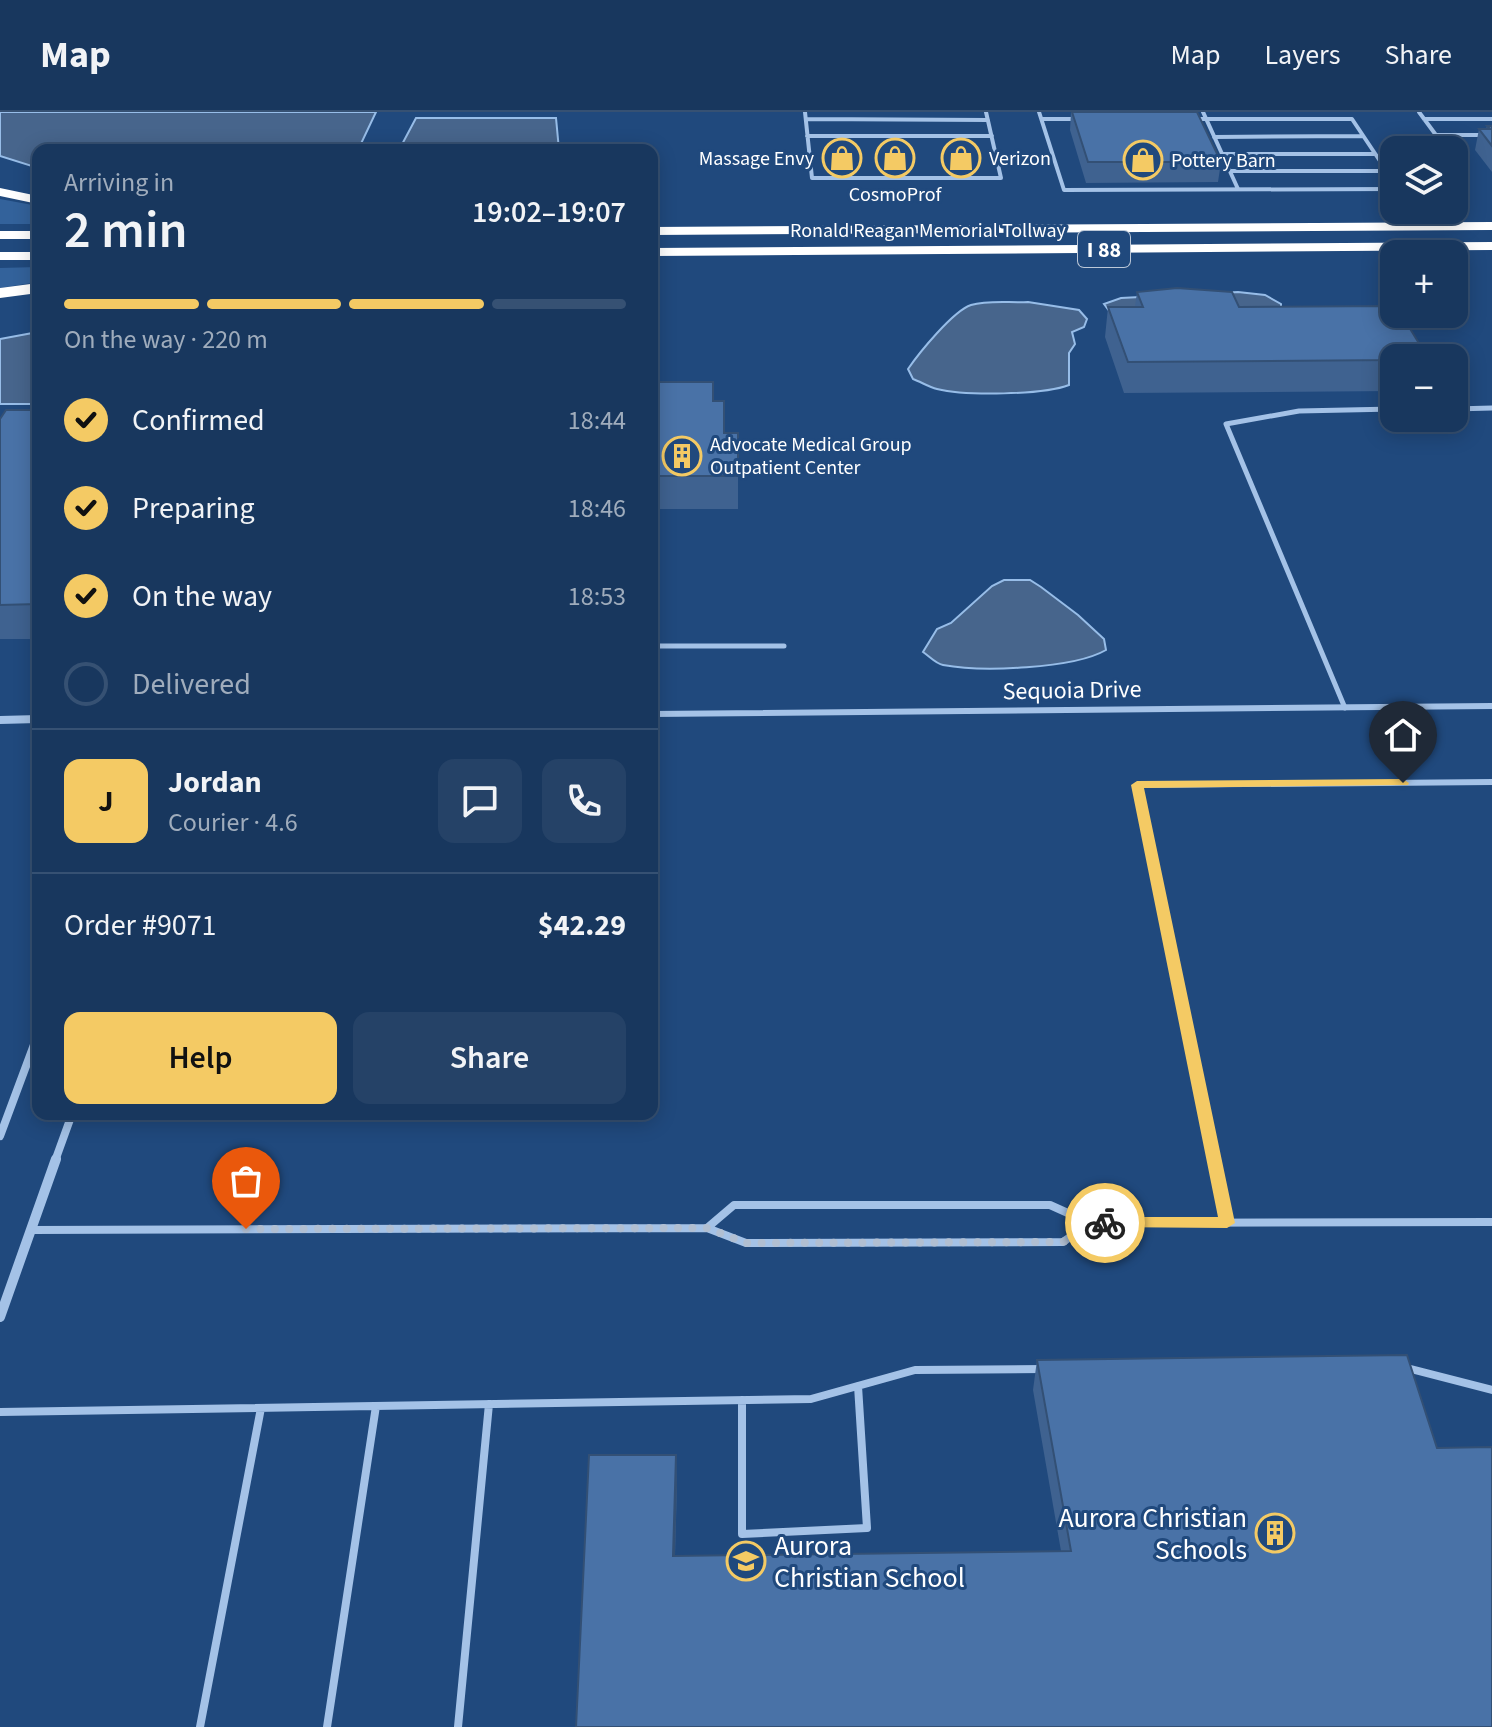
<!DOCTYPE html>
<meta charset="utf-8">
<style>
:root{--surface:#18375e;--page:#254267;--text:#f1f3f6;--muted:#9facbc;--line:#365173;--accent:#f4ca64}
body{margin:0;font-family:"Source Sans 3",sans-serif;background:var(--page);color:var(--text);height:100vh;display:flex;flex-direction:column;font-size:30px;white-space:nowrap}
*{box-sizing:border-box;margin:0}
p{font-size:26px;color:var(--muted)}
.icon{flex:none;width:44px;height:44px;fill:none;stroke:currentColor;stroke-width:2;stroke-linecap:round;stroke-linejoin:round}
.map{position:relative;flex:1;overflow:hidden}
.panel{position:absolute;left:32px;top:32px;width:626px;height:976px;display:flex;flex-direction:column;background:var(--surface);border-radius:16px;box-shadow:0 4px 20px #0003,0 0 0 2px var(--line)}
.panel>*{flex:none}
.controls{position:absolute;left:1380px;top:24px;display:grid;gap:16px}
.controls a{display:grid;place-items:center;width:88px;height:88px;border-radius:16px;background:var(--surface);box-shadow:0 4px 20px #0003,0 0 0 2px var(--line);font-size:40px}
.pin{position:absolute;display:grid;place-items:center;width:68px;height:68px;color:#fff;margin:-82px -34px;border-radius:50% 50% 50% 0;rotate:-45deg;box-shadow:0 0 8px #0007}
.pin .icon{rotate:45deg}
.courier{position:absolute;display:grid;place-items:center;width:80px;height:80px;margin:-40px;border:6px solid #f4ca64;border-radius:50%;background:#fff;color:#222;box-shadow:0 2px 10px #0007}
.summary em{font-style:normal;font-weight:600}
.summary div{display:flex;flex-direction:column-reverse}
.summary{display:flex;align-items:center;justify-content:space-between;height:136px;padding:0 32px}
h1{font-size:52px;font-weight:600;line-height:60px}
.bar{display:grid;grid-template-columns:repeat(4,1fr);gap:12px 8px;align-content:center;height:96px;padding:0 32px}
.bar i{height:10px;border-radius:6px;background:var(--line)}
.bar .active{background:var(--accent)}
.bar p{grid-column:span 4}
.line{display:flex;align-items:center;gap:20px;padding:0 32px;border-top:2px solid var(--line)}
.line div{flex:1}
.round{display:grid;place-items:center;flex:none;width:84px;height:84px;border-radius:16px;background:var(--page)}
ol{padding:0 32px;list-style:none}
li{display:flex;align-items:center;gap:24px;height:88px}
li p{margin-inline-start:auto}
li .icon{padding:8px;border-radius:50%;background:var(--accent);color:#111;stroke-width:4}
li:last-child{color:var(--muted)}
li i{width:44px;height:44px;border:4px solid var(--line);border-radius:50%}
.button{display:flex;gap:16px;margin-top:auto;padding:16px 32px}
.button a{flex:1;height:92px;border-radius:16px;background:var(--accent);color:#111;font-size:32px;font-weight:600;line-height:92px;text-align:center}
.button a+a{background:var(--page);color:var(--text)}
header{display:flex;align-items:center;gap:48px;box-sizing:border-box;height:112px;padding:0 40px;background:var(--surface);border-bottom:2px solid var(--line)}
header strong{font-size:38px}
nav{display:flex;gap:44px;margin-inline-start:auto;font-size:28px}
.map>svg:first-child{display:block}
.green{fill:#33629b}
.water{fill:#47658c;stroke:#97bde8;stroke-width:2}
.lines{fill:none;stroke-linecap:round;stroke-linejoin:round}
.service-far3{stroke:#a4c2e7;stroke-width:4}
.service-far2{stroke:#a4c2e7;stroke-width:5}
.service-far1{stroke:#a4c2e7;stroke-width:6}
.service{stroke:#a4c2e7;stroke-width:8}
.minor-far2{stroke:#a4c2e7;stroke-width:6}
.minor-far1{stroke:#a4c2e7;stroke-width:8}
.minor{stroke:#a4c2e7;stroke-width:10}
.motorway{fill:#fff;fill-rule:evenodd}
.wall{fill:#3f6290}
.shaded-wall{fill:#335075}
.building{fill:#4972a7;stroke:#335075;stroke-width:2}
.route{fill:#f4ca64}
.done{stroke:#b1bfd2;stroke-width:8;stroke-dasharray:0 14.4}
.labels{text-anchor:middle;stroke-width:6;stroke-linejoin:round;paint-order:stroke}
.far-poi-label{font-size:20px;fill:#fff;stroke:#20497d;text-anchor:start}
.far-street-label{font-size:20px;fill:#fff;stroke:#20497d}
.shield{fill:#20497d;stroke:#bcc8d8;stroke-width:2}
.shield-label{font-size:22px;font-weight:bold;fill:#fff}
.street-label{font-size:24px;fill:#fff;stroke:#20497d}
.near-poi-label{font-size:28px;fill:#fff;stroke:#20497d;text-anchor:end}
</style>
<header>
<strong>Map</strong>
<nav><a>Map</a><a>Layers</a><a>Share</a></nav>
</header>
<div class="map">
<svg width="1492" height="1615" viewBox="0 0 1492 1615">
<rect width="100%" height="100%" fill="#20497d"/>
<!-- green -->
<path class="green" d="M0 87 38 94V112H0Z
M38 155V170L0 176V156Z"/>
<!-- water -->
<path class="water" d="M0 0H376L358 38H38V56L0 44Z
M416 6H556L559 38H399Z
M1238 180 1265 183 1281 192V200H1110L1104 192 1121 186Z
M1028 190 1079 198 1087 207 1084 215 1072 220 1075 232 1069 241V273C1043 283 965 284 937 277 929 275 921 270 913 267L908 257C919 241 953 199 971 193 988 188 1010 191 1028 190Z
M38 220V292H0V227Z
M1004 468H1030L1041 475 1078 503 1104 527 1106 538C1073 557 981 560 943 553 936 552 929 544 923 540L937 517 951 511 992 474Z"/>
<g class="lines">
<!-- service-far3 -->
<path class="service-far3" d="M805 0 812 66H1001L986 0
M1039 0 1064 78 1394 77
M1203 0 1238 77
M1419 0 1447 38
M806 7 988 8
M1042 7H1076
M1195 7H1352L1394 70
M1424 7H1492
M1436 23H1492
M807 24H992
M1214 25 1363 24
M1222 42H1375
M1454 47 1468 65H1454
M1230 59H1386"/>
<!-- service-far2 -->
<path class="service-far2" d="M1454 297 1492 296
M652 534H784
M1345 596 1226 312 1299 299 1394 297"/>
<!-- service-far1 -->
<path class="service-far1" d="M1214 1049 1137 673 1492 670"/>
<!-- service -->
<path class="service" d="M1214 1047 1227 1111
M707 1116 734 1093H1050L1090 1111 1492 1110
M31 1118 707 1116 746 1131 1063 1130 1090 1111
M1403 1255 1492 1278
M742 1288V1422L867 1416 858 1274
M0 1300 811 1287 915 1258 1044 1257
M200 1615 261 1296
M327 1615 376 1294
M458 1615 489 1292"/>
<!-- minor-far2 -->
<path class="minor-far2" d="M652 602 1492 594
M0 608 38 607"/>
<!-- minor-far1 -->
<path class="minor-far1" d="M0 608 38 607
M0 1024 38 922
M55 1049 72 1002"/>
<!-- minor -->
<path class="minor" d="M0 1205 56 1047"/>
<!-- motorway -->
<path class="motorway" d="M0 76 38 84V92L0 84Z
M1492 110V118L652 123V115Z
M0 119H38V127H0Z
M1492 130V138L652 144V136Z
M0 140H38V148H0Z
M38 171V181L0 186V176Z"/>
</g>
<!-- wall -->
<path class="wall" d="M1071 0H1197L1221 50 1218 70 1086 71 1070 18Z
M1487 14H1492V60L1475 38 1479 17H1486Z
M1137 180 1239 195 1394 246V279L1124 281 1105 225 1108 195H1135Z
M652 270H713L714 289 725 321H738V397H652Z
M38 298V527H0V307Z
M1037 1248 1437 1336 576 1615 676 1343 677 1373 675 1444 1061 1439 1033 1278Z"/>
<!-- shaded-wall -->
<path class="shaded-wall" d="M676 1343 677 1373 674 1474 673 1444Z"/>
<!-- building -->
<path class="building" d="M1072 0H1197L1221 50H1088Z
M1487 14H1492V34L1479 17H1490Z
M1177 176 1232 180 1239 195 1394 194V202H1401L1428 246H1394V248L1128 250 1108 195H1143L1137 180Z
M652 270H713V289H724V321H738V364H652Z
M6 298H38V492L0 493V307Z
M1407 1243 1437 1336 1492 1335V1615H576L589 1343H676L673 1444 1071 1439 1037 1248Z"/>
<!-- route -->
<path class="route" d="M1403 667 1409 671 1408 673 1144 676 1235 1111 1227 1116 1100 1115V1107L1105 1105H1218L1131 673 1137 669Z"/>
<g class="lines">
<!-- done -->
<path class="done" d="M246 1117 707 1116 746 1131 1063 1130 1090 1111H1105"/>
</g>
<!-- icons -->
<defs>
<g id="shop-ring" transform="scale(2)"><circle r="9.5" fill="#20497d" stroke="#f4ca64" stroke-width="1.5"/><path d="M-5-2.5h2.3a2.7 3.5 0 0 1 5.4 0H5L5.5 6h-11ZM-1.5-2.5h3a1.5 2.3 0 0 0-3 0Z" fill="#f4ca64"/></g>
<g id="building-ring" transform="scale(2)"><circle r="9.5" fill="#20497d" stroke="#f4ca64" stroke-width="1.5"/><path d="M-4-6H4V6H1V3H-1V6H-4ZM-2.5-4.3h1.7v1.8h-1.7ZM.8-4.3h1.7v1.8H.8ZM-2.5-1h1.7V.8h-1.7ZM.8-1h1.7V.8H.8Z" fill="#f4ca64"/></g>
<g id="school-ring" transform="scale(2)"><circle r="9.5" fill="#20497d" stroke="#f4ca64" stroke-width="1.5"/><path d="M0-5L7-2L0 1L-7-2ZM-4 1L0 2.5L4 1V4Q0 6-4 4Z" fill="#f4ca64"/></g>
</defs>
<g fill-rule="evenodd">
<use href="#shop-ring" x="842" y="46"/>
<use href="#shop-ring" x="895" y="46"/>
<use href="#shop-ring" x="961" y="46"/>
<use href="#shop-ring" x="1143" y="48"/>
<use href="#building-ring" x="682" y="344"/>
<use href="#building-ring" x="1275" y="1421"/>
<use href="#school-ring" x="746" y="1449"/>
</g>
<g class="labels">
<!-- far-poi labels -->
<g class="far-poi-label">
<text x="814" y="53" text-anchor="end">Massage Envy</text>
<text x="989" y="53">Verizon</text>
<text x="1171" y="55">Pottery Barn</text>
<text x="895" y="89" text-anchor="middle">CosmoProf</text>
<text x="710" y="339">Advocate Medical Group<tspan x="710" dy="23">Outpatient Center</tspan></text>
</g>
<!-- far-street labels -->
<g class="far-street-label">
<text x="928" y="125">Ronald Reagan Memorial Tollway</text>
</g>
<!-- shield labels -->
<rect class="shield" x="1078" y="119" width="52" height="36" rx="6"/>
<g class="shield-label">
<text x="1104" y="145">I 88</text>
</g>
<!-- street labels -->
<g class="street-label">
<text transform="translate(1072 578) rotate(-1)" y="8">Sequoia Drive</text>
</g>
<!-- near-poi labels -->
<g class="near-poi-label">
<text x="1247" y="1415">Aurora Christian<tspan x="1247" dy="32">Schools</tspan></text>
<text x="774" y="1443" text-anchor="start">Aurora<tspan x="774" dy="32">Christian School</tspan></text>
</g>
</g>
</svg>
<div class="controls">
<a><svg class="icon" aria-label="layers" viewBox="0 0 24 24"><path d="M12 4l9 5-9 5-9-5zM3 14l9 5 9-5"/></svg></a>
<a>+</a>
<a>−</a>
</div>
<div class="pin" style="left:246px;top:1117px;background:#ea580c"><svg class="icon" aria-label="bag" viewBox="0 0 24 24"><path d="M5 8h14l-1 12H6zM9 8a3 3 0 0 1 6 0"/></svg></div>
<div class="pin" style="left:1403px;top:671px;background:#1f2937"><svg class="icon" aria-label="home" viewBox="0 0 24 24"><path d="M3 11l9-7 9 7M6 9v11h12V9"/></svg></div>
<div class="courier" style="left:1105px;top:1111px"><svg class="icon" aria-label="bike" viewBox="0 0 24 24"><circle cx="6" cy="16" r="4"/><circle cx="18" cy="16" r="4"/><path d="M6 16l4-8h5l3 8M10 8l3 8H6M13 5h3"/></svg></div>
<section class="panel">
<div class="summary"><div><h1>2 min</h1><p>Arriving in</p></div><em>19:02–19:07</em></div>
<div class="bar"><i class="active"></i><i class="active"></i><i class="active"></i><i></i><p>On the way · 220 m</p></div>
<ol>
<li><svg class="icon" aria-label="check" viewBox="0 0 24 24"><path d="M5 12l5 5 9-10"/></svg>Confirmed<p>18:44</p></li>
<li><svg class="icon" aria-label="check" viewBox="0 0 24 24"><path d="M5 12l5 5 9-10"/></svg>Preparing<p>18:46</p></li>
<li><svg class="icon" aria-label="check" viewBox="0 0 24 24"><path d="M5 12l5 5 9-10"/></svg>On the way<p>18:53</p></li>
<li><i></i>Delivered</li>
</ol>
<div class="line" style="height:144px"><b class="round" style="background:var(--accent);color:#111">J</b><div><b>Jordan</b><p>Courier · 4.6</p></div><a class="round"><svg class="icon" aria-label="chat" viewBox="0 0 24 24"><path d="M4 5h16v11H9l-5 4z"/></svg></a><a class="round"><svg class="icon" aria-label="phone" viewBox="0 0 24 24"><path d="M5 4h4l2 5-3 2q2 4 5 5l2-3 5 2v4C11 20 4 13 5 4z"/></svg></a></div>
<div class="line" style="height:104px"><div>Order #9071</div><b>$42.29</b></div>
<div class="button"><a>Help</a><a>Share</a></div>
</section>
</div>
